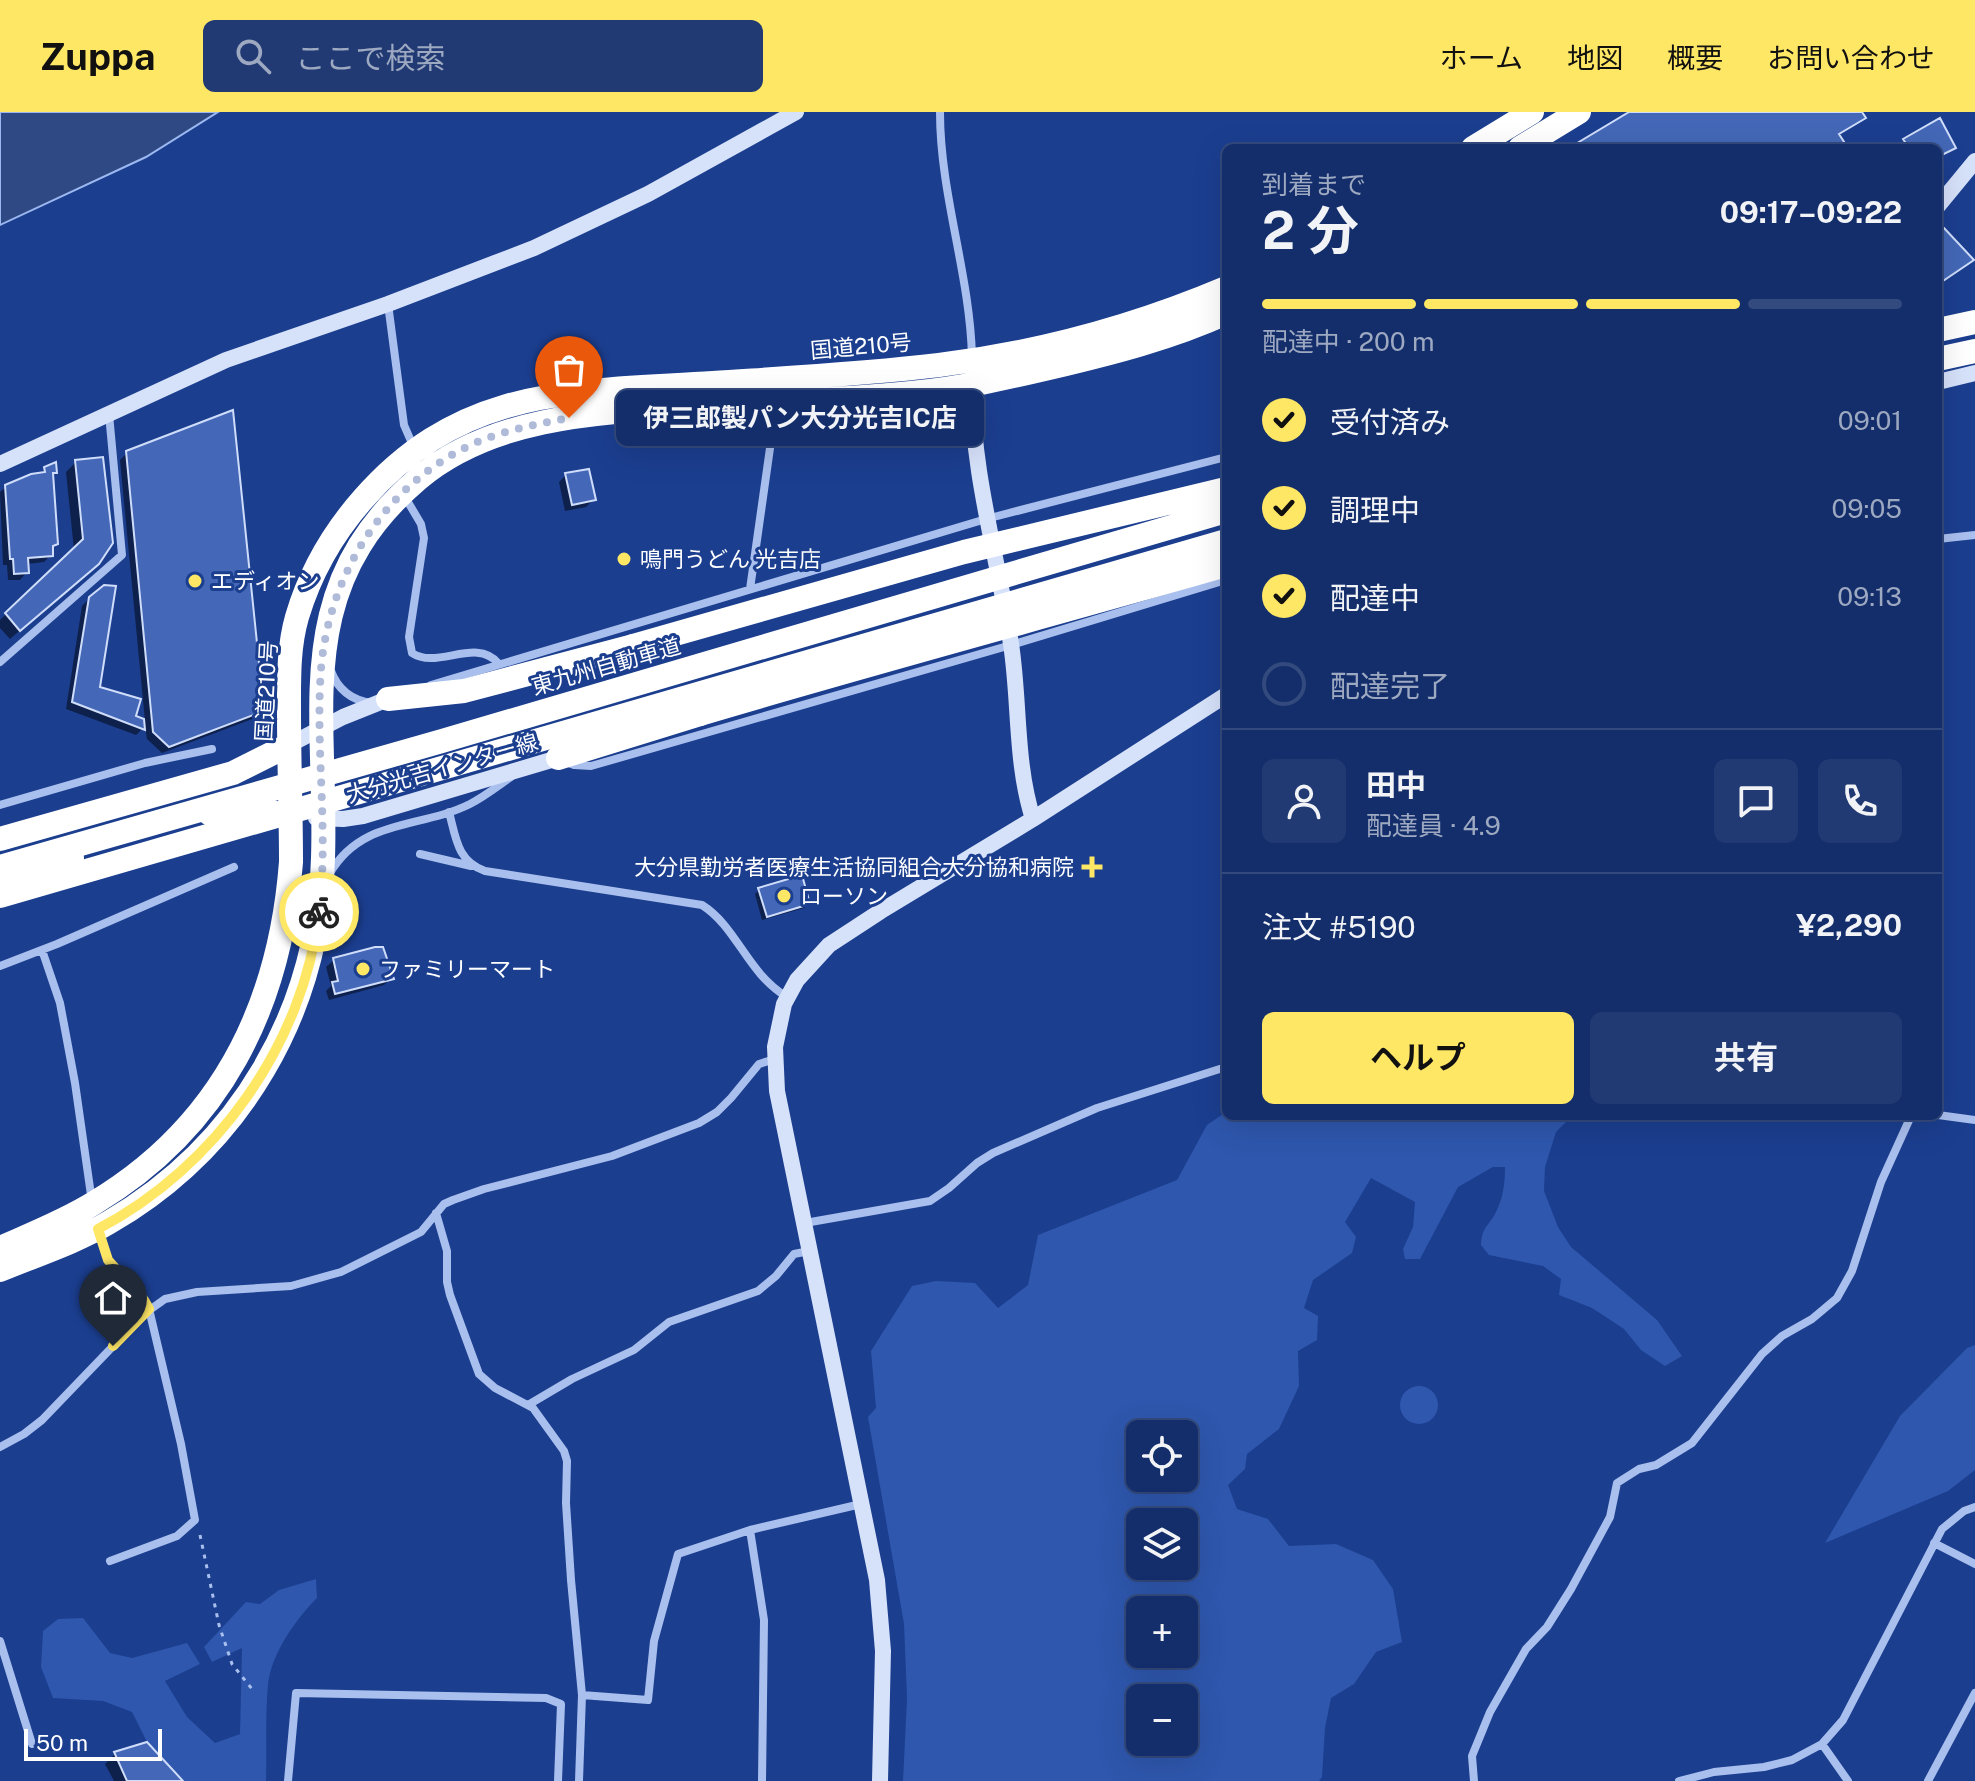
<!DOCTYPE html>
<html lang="ja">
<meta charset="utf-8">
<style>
:root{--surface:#142e6b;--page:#213a73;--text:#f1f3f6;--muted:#9da8c1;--line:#334a7e;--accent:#ffe766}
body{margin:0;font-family:"Public Sans","Noto Sans JP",sans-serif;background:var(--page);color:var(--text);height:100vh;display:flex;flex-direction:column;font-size:30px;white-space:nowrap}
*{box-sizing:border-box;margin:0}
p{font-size:26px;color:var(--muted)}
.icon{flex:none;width:44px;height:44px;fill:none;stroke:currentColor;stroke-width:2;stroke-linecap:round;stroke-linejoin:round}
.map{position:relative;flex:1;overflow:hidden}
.panel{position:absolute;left:1222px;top:32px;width:720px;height:976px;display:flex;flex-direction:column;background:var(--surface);border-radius:12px;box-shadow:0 8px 32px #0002,0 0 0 2px var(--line)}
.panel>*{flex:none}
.fabs{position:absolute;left:1126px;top:1308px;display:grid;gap:16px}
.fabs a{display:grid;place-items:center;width:72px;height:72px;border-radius:12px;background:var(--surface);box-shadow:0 8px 32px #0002,0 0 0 2px var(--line);font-size:40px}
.scale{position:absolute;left:24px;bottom:20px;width:138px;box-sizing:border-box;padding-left:8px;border:4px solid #fff;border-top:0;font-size:22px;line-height:28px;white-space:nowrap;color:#fff;-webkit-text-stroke:6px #1b3e8f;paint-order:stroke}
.pin{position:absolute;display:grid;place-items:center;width:68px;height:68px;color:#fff;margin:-82px -34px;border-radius:50% 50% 50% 0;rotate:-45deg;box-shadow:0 0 8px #0007}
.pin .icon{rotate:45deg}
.courier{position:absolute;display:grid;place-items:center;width:80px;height:80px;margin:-40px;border:6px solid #ffe766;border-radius:50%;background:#fff;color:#222;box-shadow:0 2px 10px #0007}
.bubble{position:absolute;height:56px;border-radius:12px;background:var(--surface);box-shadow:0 8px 32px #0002,0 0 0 2px var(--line);font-size:26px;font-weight:700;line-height:56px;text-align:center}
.headline em{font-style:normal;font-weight:700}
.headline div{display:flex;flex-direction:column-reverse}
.headline{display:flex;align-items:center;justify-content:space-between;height:136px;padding:0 40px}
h1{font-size:52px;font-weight:700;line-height:60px}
.bar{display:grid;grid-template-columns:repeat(4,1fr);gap:12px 8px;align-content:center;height:96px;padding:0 40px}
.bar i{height:10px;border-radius:6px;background:var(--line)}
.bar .current{background:var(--accent)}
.bar p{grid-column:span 4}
.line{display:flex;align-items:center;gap:20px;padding:0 40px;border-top:2px solid var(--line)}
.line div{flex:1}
.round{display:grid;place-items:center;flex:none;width:84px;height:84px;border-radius:12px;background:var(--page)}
ol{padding:0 40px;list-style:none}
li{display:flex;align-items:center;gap:24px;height:88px}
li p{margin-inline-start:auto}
li .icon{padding:8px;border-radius:50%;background:var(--accent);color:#111;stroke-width:4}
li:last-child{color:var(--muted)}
li i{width:44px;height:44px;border:4px solid var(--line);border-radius:50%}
.button{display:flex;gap:16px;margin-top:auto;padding:16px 40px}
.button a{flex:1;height:92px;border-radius:12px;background:var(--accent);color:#111;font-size:32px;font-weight:700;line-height:92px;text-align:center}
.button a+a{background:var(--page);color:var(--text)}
header{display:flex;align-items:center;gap:48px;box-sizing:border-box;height:112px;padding:0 40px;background:var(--accent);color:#111}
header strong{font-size:38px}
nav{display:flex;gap:44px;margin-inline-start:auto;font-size:28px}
.search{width:560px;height:72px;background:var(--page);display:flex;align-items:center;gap:20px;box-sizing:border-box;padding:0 28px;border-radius:12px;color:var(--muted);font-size:30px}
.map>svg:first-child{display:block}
.green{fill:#2e57ad;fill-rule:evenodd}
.water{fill:#2f4985;stroke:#9cb8f0;stroke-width:2}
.shadow{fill:#0007}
.building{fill:#4468b7;stroke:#cfddfa;stroke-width:2}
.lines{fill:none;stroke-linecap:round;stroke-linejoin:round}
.path{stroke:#a9bfee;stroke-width:3;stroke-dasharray:4 6;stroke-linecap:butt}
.street{stroke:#a9bfee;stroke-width:8}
.secondary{stroke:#d6e1fa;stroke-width:16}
.highway{stroke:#fff;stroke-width:24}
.highway-bridge{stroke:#fff;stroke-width:24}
.done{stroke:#afbbd8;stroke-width:8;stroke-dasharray:0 14.4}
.route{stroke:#ffe766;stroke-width:10}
.poi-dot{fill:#ffe766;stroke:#1b3e8f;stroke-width:3}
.labels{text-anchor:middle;stroke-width:6;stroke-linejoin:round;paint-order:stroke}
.street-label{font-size:22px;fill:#fff;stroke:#1b3e8f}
.poi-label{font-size:22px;fill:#fff;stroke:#1b3e8f;text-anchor:start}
</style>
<header>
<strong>Zuppa</strong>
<div class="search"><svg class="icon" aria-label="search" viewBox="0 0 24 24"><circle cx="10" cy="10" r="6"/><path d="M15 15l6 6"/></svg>ここで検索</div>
<nav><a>ホーム</a><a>地図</a><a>概要</a><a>お問い合わせ</a></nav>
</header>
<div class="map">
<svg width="1975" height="1669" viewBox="0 0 1975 1669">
<rect width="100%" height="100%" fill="#1b3e8f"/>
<!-- green -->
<path class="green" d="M1226 1000V1004H1572L1556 1020 1545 1055 1544 1079 1558 1115 1571 1135 1657 1208 1682 1244 1665 1254 1641 1238 1624 1217 1592 1196 1559 1183 1561 1167 1543 1154 1489 1143 1481 1133C1482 1115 1487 1116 1495 1102 1503 1087 1505 1072 1505 1055H1493L1458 1075 1420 1147H1405L1403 1137 1413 1115 1415 1090 1371 1066 1345 1110 1356 1125 1352 1141 1313 1168 1304 1196 1318 1204 1317 1228 1298 1239 1299 1274 1279 1317 1247 1342 1245 1357 1228 1373 1237 1397 1268 1407 1289 1434 1336 1432 1373 1448 1393 1477 1402 1530 1376 1540 1354 1572 1331 1586 1325 1616 1322 1665 1319 1669H903L907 1586 904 1512 868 1305 876 1296 871 1239 912 1174 936 1169 975 1171 998 1196 1028 1173 1038 1123 1177 1068 1207 1013ZM1140 1322H1184V1366H1140ZM1184 1410V1454H1140V1410ZM1140 1498H1184V1542H1140ZM1140 1586H1184V1630H1140Z
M1975 1233V1358L1948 1379 1825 1431 1900 1304 1967 1236Z
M1400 1293a19 19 0 1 1 38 0a19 19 0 1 1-38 0Z
M316 1467 317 1486C296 1507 271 1542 268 1573 265 1605 267 1637 266 1669H183L147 1630 132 1600 103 1589 53 1586 41 1555 43 1519 58 1507 83 1506 110 1541 132 1546 187 1531 200 1552 165 1569 187 1605 215 1631 240 1622 242 1536 212 1550 204 1535 246 1490 260 1492 279 1478Z"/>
<!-- water -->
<path class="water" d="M0 0H218L146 45 0 113Z"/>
<!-- shadow -->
<path class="shadow" d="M1904 29 1953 35 1938 45V36H1902L1900 33Z
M127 341 262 599 255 606 162 641 147 627 145 614 136 623 66 597 82 494 90 486 97 576 133 605 145 609 120 348Z
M76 350 87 461 10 527 0 516V508L74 438 66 360Z
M45 357 55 360 51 364V443L44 450 27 452V460L20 468H8L7 453H3L0 380 6 375 39 363Z
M566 363 593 388 586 395 565 399 559 370Z
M759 778 808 791 804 796 762 808 755 782Z
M334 848 391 866 384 873 329 888 326 879 331 874 326 855Z
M115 1642 178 1669H114L105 1652Z"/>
<!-- building -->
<path class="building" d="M1629 0H1862L1866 6 1839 22 1848 36H1569Z
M1940 6 1956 36 1938 45V36H1909L1903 27Z
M1944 116 1974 148 1940 171 1938 169V121Z
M233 298 264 599 169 635 153 620 126 339Z
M103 345 113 431 99 452 20 519 5 501 83 427 75 348Z
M56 350 57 361H53L58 432 53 434V444L28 446 29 461 14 462 13 447H10L5 373 31 362 45 360 44 355Z
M589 357 596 388 572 393 565 361Z
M104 473 116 474 100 575 141 587 136 604 144 607 145 618 72 590 89 485Z
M802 763 810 792 767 805 758 776Z
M375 835H383L394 867 335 882 332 870 338 869 333 846Z
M147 1630 183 1669H127L114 1640Z"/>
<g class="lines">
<!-- path -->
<path class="path" d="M200 1423 219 1513 232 1552 252 1577"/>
<!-- street -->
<path class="street" d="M940 0C940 83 970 162 972 245
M388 192 404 313 414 336
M405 385 421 412 424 426 409 525 412 541C437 558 476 525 498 551
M1938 427 1975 423
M750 477 776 294
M0 550 122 443 109 302
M331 559C338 578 351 588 371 591
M431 573 986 407 1226 345
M566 650 574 653 591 654 1011 533 1226 468
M0 693 145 651 212 637
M449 700C456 726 457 749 485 759L702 793C737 815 747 861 787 885
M420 742 471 754
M330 761C362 706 420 717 470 692 484 685 498 674 511 665
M42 838 60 891 75 971 92 1090
M0 854 57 832 234 755
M1938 1003 1975 1008
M436 1101 447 1139V1170L450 1183 479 1262 495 1276 533 1296 564 1339 567 1349 566 1391 571 1468 582 1583 579 1669
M805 1111 930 1089 949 1076 977 1051 993 1041 1097 996 1226 955
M99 1119 108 1148 144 1188 149 1197 181 1332 195 1408 177 1424 110 1449
M528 1293 572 1267 634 1238 669 1210 758 1179 776 1164 794 1142 809 1139
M0 1335 24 1322 42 1308 144 1202 165 1187 197 1180 291 1174 341 1160 421 1120 444 1092 453 1088 484 1077 612 1044 699 1011 717 1000 731 986 759 952 775 947
M750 1418 764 1508 762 1669
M1934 1431 1975 1452
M0 1529 32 1632
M582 1583 648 1588 654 1529 678 1442 750 1418 861 1392
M1822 1632 1848 1669
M288 1669 296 1581 546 1586 561 1592 558 1669
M1474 1669 1472 1644 1490 1600 1526 1537 1547 1515 1571 1477 1610 1405 1617 1371 1639 1357 1656 1353 1692 1331 1762 1242 1782 1224 1812 1207 1837 1186 1852 1159 1881 1070 1911 1004
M1679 1669 1714 1660 1764 1655 1792 1648 1822 1632 1843 1608 1942 1417 1964 1399 1975 1395
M1928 1669 1975 1581"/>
<!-- secondary -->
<path class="secondary" d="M1938 94 1975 49
M1938 270 1975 261
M972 273C972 362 998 445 1011 532 1020 591 1015 650 1033 707
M0 352 226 248 388 192 534 136 648 82 796 0
M289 633 343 605 388 587
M316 706 343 707 363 704 558 646
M880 1669 883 1539 877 1468 777 979 775 935 784 892 797 868 829 833 881 799 1033 707 1226 583"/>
<!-- highway -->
<path class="highway" d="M1473 36 1532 0
M1520 36 1579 0
M1938 218 1975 210
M1938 247 1975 239
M388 587 464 579 633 534
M558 646 700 602
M210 702 247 698 285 702
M0 727 233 661 289 633
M0 769 72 746
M0 1136C32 1122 65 1109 94 1091 221 1015 280 894 291 750 291 701 289 651 289 601 289 569 288 536 297 505 310 461 333 421 363 387 463 273 574 280 713 271 788 266 864 262 939 253 1036 241 1136 214 1226 176
M0 1158C36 1143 74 1131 108 1111 241 1034 319 899 323 746 328 599 289 477 418 367 495 302 606 300 703 294 772 290 841 288 911 281 959 277 1006 266 1053 255 1112 241 1171 226 1226 201"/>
<!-- highway-bridge -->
<path class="highway-bridge" d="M633 534 964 440 1226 377
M700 602C875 550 1051 503 1226 453
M0 755 442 629 1226 399
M0 784 1226 429"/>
</g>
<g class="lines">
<!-- done -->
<path class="done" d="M319 800C329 719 315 638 321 557 329 461 386 371 475 331 505 318 537 312 569 306"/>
<!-- route -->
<path class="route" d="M113 1234 149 1197 144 1188 108 1148 98 1117C215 1056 304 932 319 800"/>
</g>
<!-- markers -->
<g class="poi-dot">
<circle cx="624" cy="447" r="8"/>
<circle cx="195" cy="469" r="8"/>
<path d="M1088 743h8v8h8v8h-8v8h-8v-8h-8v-8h8z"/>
<circle cx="784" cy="784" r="8"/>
<circle cx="363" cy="857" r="8"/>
</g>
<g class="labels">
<!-- street labels -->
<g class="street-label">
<text transform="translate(861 234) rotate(-5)" y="8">国道210号</text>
<text transform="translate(606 554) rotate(-16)" y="8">東九州自動車道</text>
<text transform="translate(266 579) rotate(-87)" y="8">国道210号</text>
<text transform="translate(442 656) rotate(-16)" y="8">大分光吉インター線</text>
</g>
<!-- poi labels -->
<g class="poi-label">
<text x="640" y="455">鳴門うどん 光吉店</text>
<text x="211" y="477">エディオン</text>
<text x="1074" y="763" text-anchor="end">大分県勤労者医療生活協同組合大分協和病院</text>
<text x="800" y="792">ローソン</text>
<text x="379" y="865">ファミリーマート</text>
</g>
</g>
</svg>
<div class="fabs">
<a><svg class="icon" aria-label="locate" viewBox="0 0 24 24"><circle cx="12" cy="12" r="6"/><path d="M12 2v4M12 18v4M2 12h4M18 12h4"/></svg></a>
<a><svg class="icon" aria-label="layers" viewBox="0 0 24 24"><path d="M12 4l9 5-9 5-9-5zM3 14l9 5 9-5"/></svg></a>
<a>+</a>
<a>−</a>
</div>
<div class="scale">50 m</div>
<div class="pin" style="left:569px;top:306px;background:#ea580c"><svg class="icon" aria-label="bag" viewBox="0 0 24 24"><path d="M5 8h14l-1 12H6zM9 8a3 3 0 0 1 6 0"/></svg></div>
<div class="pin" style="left:113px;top:1234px;background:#1f2937"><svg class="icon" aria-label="home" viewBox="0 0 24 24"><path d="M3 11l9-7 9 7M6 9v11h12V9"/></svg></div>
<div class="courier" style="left:319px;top:800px"><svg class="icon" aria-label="bike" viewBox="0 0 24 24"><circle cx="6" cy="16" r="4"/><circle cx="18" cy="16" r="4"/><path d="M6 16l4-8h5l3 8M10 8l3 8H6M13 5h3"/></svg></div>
<div class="bubble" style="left:616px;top:278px;width:368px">伊三郎製パン大分光吉IC店</div>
<section class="panel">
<div class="headline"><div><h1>2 分</h1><p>到着まで</p></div><em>09:17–09:22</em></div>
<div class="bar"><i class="current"></i><i class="current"></i><i class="current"></i><i></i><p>配達中 · 200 m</p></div>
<ol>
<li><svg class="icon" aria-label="check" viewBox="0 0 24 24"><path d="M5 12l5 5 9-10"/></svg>受付済み<p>09:01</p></li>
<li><svg class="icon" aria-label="check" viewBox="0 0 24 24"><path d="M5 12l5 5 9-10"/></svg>調理中<p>09:05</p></li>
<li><svg class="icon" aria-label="check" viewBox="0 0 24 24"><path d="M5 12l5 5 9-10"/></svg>配達中<p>09:13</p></li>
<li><i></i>配達完了</li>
</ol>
<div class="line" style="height:144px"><a class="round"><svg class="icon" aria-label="person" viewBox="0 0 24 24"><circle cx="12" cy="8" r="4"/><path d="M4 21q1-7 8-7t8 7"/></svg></a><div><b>田中</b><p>配達員 · 4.9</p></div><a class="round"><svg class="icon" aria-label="chat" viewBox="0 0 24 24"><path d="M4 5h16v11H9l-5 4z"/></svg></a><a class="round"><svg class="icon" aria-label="phone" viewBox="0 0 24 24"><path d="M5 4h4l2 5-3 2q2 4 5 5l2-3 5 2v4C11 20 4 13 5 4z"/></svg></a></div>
<div class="line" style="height:104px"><div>注文 #5190</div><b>¥2,290</b></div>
<div class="button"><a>ヘルプ</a><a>共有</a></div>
</section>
</div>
